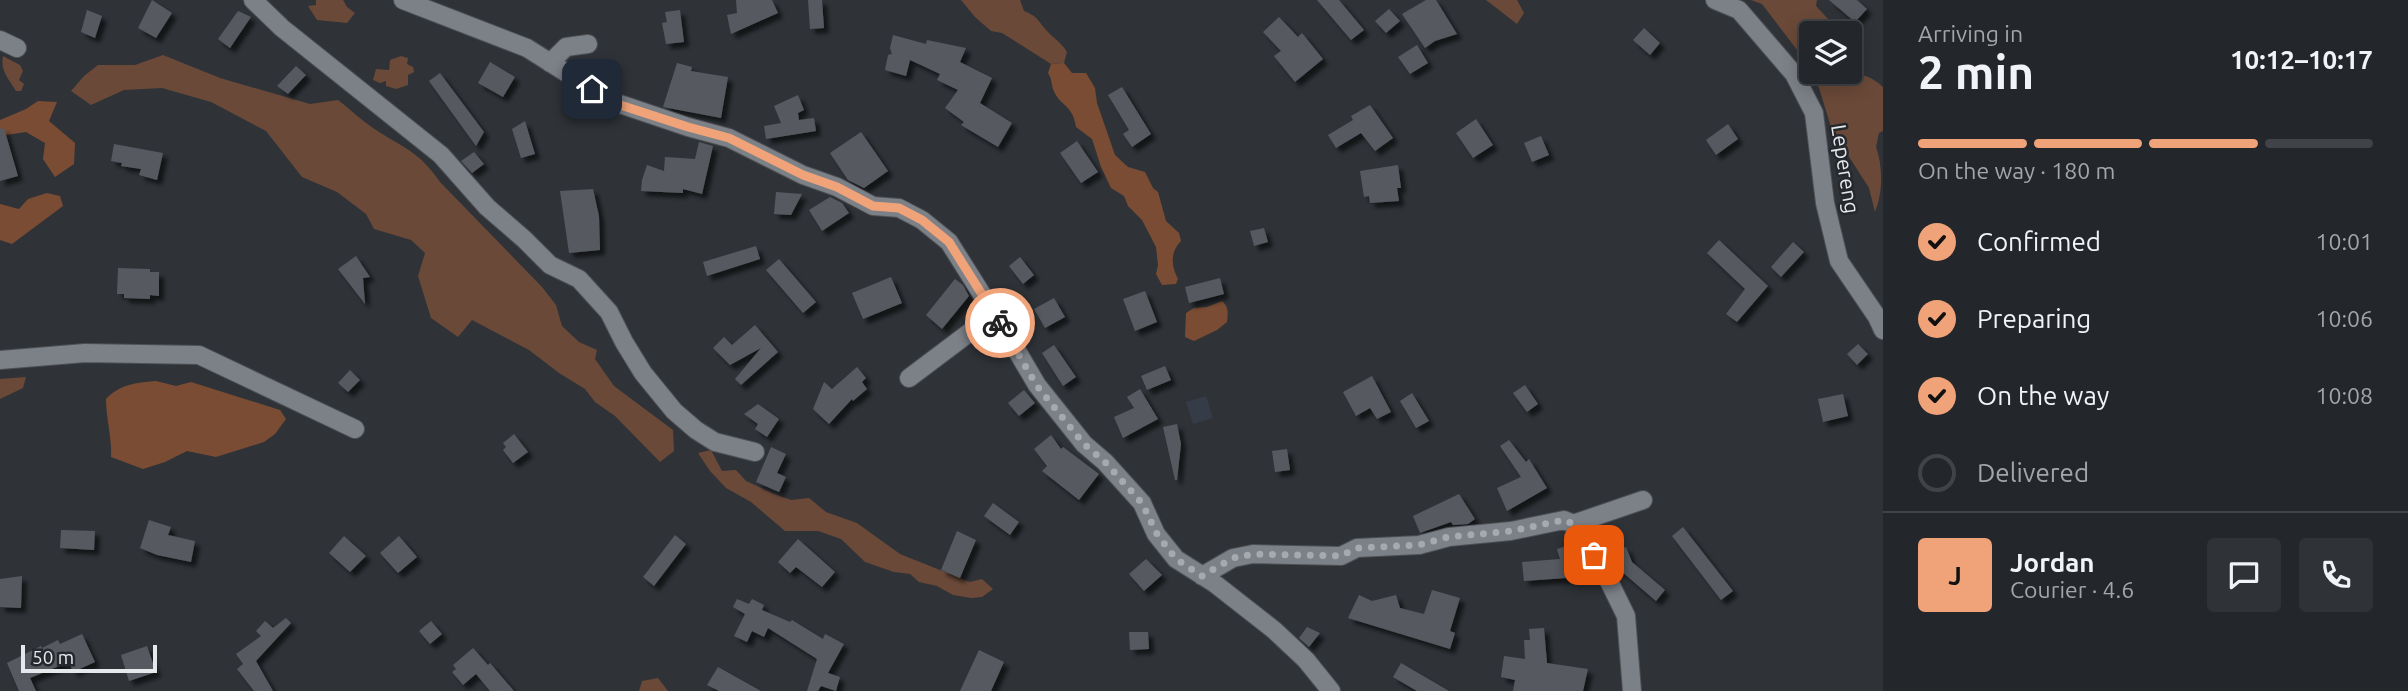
<!DOCTYPE html>
<meta charset="utf-8">
<style>
:root{--surface:#23262a;--page:#2f3236;--text:#f1f3f6;--muted:#a3a5a8;--line:#404347;--accent:#f0a279}
body{margin:0;font-family:Ubuntu,sans-serif;background:var(--page);color:var(--text);height:100vh;display:flex;flex-direction:column;font-size:26px;white-space:nowrap}
*{box-sizing:border-box;margin:0}
p{font-size:23px;color:var(--muted)}
.icon{flex:none;width:38px;height:38px;fill:none;stroke:currentColor;stroke-width:2;stroke-linecap:round;stroke-linejoin:round}
.map{position:relative;flex:1;overflow:hidden}
.side{display:flex;flex-direction:column;background:var(--surface);width:525px}
.side>*{flex:none}
.buttons{position:absolute;left:1799px;top:21px;display:grid;gap:14px}
.buttons a{display:grid;place-items:center;width:63px;height:63px;border-radius:7px;background:var(--surface);box-shadow:0 4px 18px #0003,0 0 0 2px var(--line);font-size:35px}
.scale{position:absolute;left:21px;bottom:18px;width:136px;box-sizing:border-box;padding-left:7px;border:4px solid #e6e9ec;border-top:0;font-size:19px;line-height:24px;white-space:nowrap;color:#e6e9ec;-webkit-text-stroke:5px #25292e;paint-order:stroke}
.pin{position:absolute;display:grid;place-items:center;width:60px;height:60px;color:#fff;margin:-30px;border-radius:14px;box-shadow:0 4px 10px #0006}
.courier{position:absolute;display:grid;place-items:center;width:70px;height:70px;margin:-35px;border:5px solid #f0a279;border-radius:50%;background:#fff;color:#222;box-shadow:0 2px 9px #0007}
.headline em{font-style:normal;font-weight:600}
.headline div{display:flex;flex-direction:column-reverse}
.headline{display:flex;align-items:center;justify-content:space-between;height:119px;padding:0 35px}
h1{font-size:46px;font-weight:600;line-height:52px}
.bar{display:grid;grid-template-columns:repeat(4,1fr);gap:10px 7px;align-content:center;height:84px;padding:0 35px}
.bar i{height:9px;border-radius:5px;background:var(--line)}
.bar .selected{background:var(--accent)}
.bar p{grid-column:span 4}
.line{display:flex;align-items:center;gap:18px;padding:0 35px;border-top:2px solid var(--line)}
.line div{flex:1}
.round{display:grid;place-items:center;flex:none;width:74px;height:74px;border-radius:7px;background:var(--page)}
ol{padding:0 35px;list-style:none}
li{display:flex;align-items:center;gap:21px;height:77px}
li p{margin-inline-start:auto}
li .icon{padding:7px;border-radius:50%;background:var(--accent);color:#111;stroke-width:4}
li:last-child{color:var(--muted)}
li i{width:38px;height:38px;border:4px solid var(--line);border-radius:50%}
main{display:flex;flex:1;min-height:0}
.map>svg:first-child{display:block}
.built{fill:#353c47}
.green{fill:#6a4938}
.forest{fill:#7a4c34}
.building{fill:#565a60;filter:url(#shadow)}
.lines{fill:none;stroke-linecap:round;stroke-linejoin:round}
.minor-casing{stroke:#4d5054;stroke-width:20}
.minor{stroke:#7c8087;stroke-width:18}
.done{stroke:#a6a9ad;stroke-width:7;stroke-dasharray:0 12.6}
.route{stroke:#f0a279;stroke-width:9}
.labels{text-anchor:middle;stroke-width:5;stroke-linejoin:round;paint-order:stroke}
.street-label{font-size:21px;fill:#e6e9ec;stroke:#25292e}
</style>
<main>
<div class="map">
<svg width="1883" height="691" viewBox="0 0 1883 691">
<defs>
<filter id="shadow"><feDropShadow dx="5" dy="5" stdDeviation="2" flood-color="#0009"/></filter>
</defs>
<rect width="100%" height="100%" fill="#2f3338"/>
<!-- built -->
<path class="built" d="M1206 396 1213 418 1193 424 1186 402Z"/>
<!-- green -->
<path class="green" d="M316 0H343L347 7 355 13 347 23 317 20 308 6 316 5Z
M961 0H1020L1024 11C1038 17 1037 19 1046 30 1053 38 1061 42 1067 52L1064 63 1051 64 1002 33 991 31 975 17Z
M1486 0H1517L1524 13 1517 24Z
M1751 0H1817L1816 6 1832 23 1836 33H1811V72C1836 72 1864 68 1883 87V131L1879 133 1876 147C1883 166 1883 193 1875 212L1869 188 1832 130 1819 88 1807 63 1762 4Z
M163 55 220 78 310 104 338 100C350 109 361 120 373 128 403 148 418 150 440 182L542 287 556 305 562 326 579 342 597 350 595 359 614 386 673 430 674 451 660 462 615 416 595 402 585 389 559 373 529 350 472 320 458 337 431 318 418 276 425 253 411 240 374 229 366 214 337 192 302 177 266 131 211 102 162 88 124 90 91 105 71 91 84 76 98 65H135Z
M3 56 20 65 23 71 19 80 24 84 21 91H16C9 79 0 71 3 56Z
M401 56 408 58 407 64 413 67 414 72 408 75V85L396 89 386 86V81L380 83 373 80 376 69 389 70 390 60Z
M26 377 23 388 0 399V379Z
M711 450 722 471 736 470 746 481 774 494 791 500 809 498 826 512 857 523 900 554 970 582 982 579 993 589 982 597 971 598 953 595 937 586 919 582 910 574 894 572 865 562 841 539 818 531H785L751 502 726 488 710 471 698 453Z
M658 678 668 691H639L642 681Z"/>
<!-- forest -->
<path class="forest" d="M1064 63 1072 73H1086L1095 88 1097 103 1115 155 1128 167 1145 172 1153 188 1158 192 1166 221 1179 233 1181 241C1170 252 1171 266 1178 279L1176 284 1162 285 1156 274 1158 265 1156 247 1142 220 1128 206 1124 196 1111 188 1101 167 1092 139 1076 127C1073 104 1059 106 1053 89 1051 83 1052 79 1048 73L1051 64Z
M38 101 57 102 49 121 75 143 74 164 55 177 43 159 45 143 26 132 0 136V120L26 109Z
M47 193 60 196 63 206 12 244 0 240V204L19 209 28 199Z
M1222 301C1229 307 1228 313 1227 322L1217 330 1194 341 1185 337 1186 313 1194 308 1207 307Z
M156 381 176 386 191 382 280 410 286 419 275 434 264 442 216 457 187 451 165 462 143 469 111 457C112 437 106 419 106 399 120 384 136 383 156 381Z"/>
<!-- building -->
<path class="building" d="M152 0 172 13 156 38 138 28Z
M736 0H772L778 13 731 34 727 15 737 13Z
M808 0H822L824 28 810 29Z
M1317 0H1339L1364 30 1351 40Z
M1426 0H1436L1457 34 1435 41 1425 48 1402 14Z
M1829 0H1857L1867 9 1855 22Z
M1389 9 1400 21 1386 33 1375 21Z
M87 10 102 16 95 38 81 32Z
M680 10 684 42 666 44 662 23 667 22 665 12Z
M238 11 251 17 230 48 218 39Z
M1279 17 1298 37 1302 33 1323 59 1295 82 1274 56 1281 51 1263 32Z
M1644 28 1660 43 1650 55 1633 40Z
M893 35 926 44 927 40 966 48 960 62 992 78 980 103 1012 123 998 147 961 125 964 122 945 108 958 90 937 80 940 74 910 60 906 76 885 70 888 55 892 54 890 48Z
M1417 45 1428 63 1410 74 1398 57Z
M490 62 515 77 503 97 478 83Z
M677 63 692 67 691 71 728 77 721 118 663 107Z
M296 66 306 75 288 94 277 86Z
M440 73 484 132 476 146 429 81Z
M1122 87 1151 134 1132 147 1123 134 1129 130 1108 95Z
M798 95 804 110 798 113 799 120 814 118 816 131 766 139 764 126 781 123 774 106Z
M1370 105 1393 138 1375 151 1361 133 1336 148 1328 135 1353 120 1351 116Z
M1476 119 1493 145 1473 158 1456 133Z
M525 121 535 154 521 158 512 129Z
M1728 124 1738 139 1716 155 1706 140Z
M4 128 18 176 0 181V129Z
M861 132 888 171 864 188 848 180 830 153Z
M1541 136 1549 155 1532 162 1524 143Z
M1077 141 1098 172 1081 183 1060 153Z
M699 142 713 146 702 194 683 189V193L641 191 642 180 647 165 664 171 665 157 695 159Z
M114 144 163 153 157 180 139 175 141 169 121 166 122 163 111 161Z
M474 152 484 164 472 173 461 161Z
M1398 165 1401 188H1397L1399 201 1370 203 1369 196 1364 197 1360 171Z
M593 189 599 216 600 250 569 253 560 191Z
M776 192 802 194 791 215 774 214Z
M830 197 842 203 849 213 822 231 809 210Z
M1264 228 1268 242 1254 246 1250 231Z
M1719 240 1768 286 1737 322 1726 314 1745 289 1707 253Z
M1793 242 1804 252 1781 277 1771 267Z
M756 246 760 259 707 276 703 262Z
M356 256 370 277 363 278 365 304 338 269Z
M1020 257 1034 275 1023 284 1009 266Z
M779 259 816 302 803 313 766 270Z
M118 268 150 269V272H159V296L150 295V299L124 298V294H117Z
M891 277 902 303 863 319 852 293Z
M1220 278 1224 294 1189 303 1185 287Z
M955 279 963 285 969 296 942 329 926 315Z
M1145 291 1157 322 1135 331 1123 299Z
M1054 298 1065 317 1045 328 1034 309Z
M755 325 778 352 741 385 735 379 761 348 730 365 713 348 724 337 732 345Z
M1858 344 1868 354 1857 365 1847 354Z
M1054 345 1076 377 1063 386 1042 353Z
M1165 366 1171 380 1147 390 1141 376Z
M857 367 866 378 862 382 867 389 853 401 852 399 829 424 813 409 824 382 832 389Z
M350 370 360 380 348 392 338 383Z
M1372 376 1391 412 1377 419 1370 408 1356 416 1343 392Z
M1525 385 1538 404 1527 412 1513 393Z
M1140 389 1158 419 1123 438 1114 417 1134 408 1127 397Z
M1024 390 1035 403 1019 416 1008 403Z
M1412 393 1429 421 1416 428 1400 401Z
M1843 394 1848 416 1823 422 1818 399Z
M758 404 779 419 767 437 755 429 758 424 744 414Z
M1177 424 1181 444 1177 480H1175L1163 427Z
M514 434 528 452 513 463 503 450 506 447 503 443Z
M1051 435 1061 449 1063 447 1099 474 1079 500 1042 471 1047 466 1034 449Z
M1509 440 1526 462 1529 459 1547 488 1507 511 1497 488 1521 477 1500 446Z
M771 447 786 454 777 473 786 477 779 492 756 482Z
M1287 449 1290 470 1275 472 1272 451Z
M1459 494 1475 519 1468 524 1453 525 1451 522 1420 533 1413 516Z
M993 503 1019 522 1010 535 984 516Z
M149 520 171 527 168 535 195 541 191 562 157 555 140 548Z
M1683 527 1733 591 1721 600 1672 536Z
M61 530 95 531 94 550 60 548Z
M957 531 976 540 960 578 941 570Z
M675 535 686 544 654 586 643 577Z
M344 536 366 556 350 572 329 553Z
M399 536 417 557 398 573 380 553Z
M798 539 835 572 822 587 796 567 790 573 778 562Z
M1573 544 1585 563 1588 572 1566 578 1524 581 1522 562 1560 559 1557 549Z
M1626 547 1632 562 1665 590 1656 601 1621 571 1617 572 1607 555Z
M1146 559 1162 575 1144 591 1129 574Z
M22 576 21 608 0 607V579Z
M1432 590 1460 598 1450 631 1455 633 1450 649 1348 618 1359 595 1372 601 1396 595 1400 608 1424 614Z
M737 599 749 604 752 599 764 605 762 610 790 622 792 620 823 639 825 634 844 644 828 673 840 677 836 691 821 686 818 691H807L817 659 768 628 764 637 752 631 747 642 734 636 745 614 733 607Z
M286 618 291 623 256 661 273 691H254L237 669 243 664 236 654 261 636 256 631 265 621 273 628Z
M431 621 442 634 430 644 419 631Z
M1307 627 1320 633 1309 647 1299 638Z
M1544 628 1547 663 1588 669 1583 691H1513L1515 680 1501 677 1504 656 1525 659 1524 640H1530L1529 629Z
M1129 632H1148L1149 649 1130 650Z
M82 634 95 662 73 672 69 662 30 678 36 691H19L7 663 41 646 42 648 58 640 60 644Z
M147 646 156 672 129 681 121 655Z
M473 648 488 665 490 663 514 691H490L476 674 463 685 452 672 456 669 453 665Z
M979 650 1004 662 991 691H960Z
M1401 663 1449 691H1417L1393 677Z
M718 667 761 691H719L707 685Z"/>
<g class="lines">
<!-- minor casing -->
<g class="minor-casing">
<path id="minor" d="M253 0 282 28 441 155 487 207 524 239 550 265 579 279 609 312 624 342 643 373 674 411 696 430 715 442 755 452
M403 0 527 48 611 101 688 127 729 138 803 175 837 187 873 206 899 208 922 220 949 242 1007 334 1037 385 1084 444 1105 462 1142 503 1156 534 1176 559 1214 583 1274 630 1306 660 1331 691
M1715 0 1739 10 1794 74 1814 113 1825 203 1839 261 1877 317 1883 330
M0 40 17 48
M550 63 566 47 588 44
M0 360 85 353 199 355 355 429
M909 378 994 314
M1573 524 1604 571 1626 616 1632 691
M1202 576 1233 558 1253 554 1341 556 1357 548 1419 545 1449 537 1511 531 1564 520 1573 524 1643 500"/>
</g>
<!-- minor -->
<use href="#minor" class="minor"/>
</g>
<g class="lines">
<!-- done -->
<path class="done" d="M1000 323 1037 386 1058 412 1084 444 1105 462 1142 503 1157 534 1176 559 1202 576 1233 558 1253 554 1341 556 1357 548 1419 545 1448 537 1511 531 1564 520 1573 524 1594 555"/>
<!-- route -->
<path class="route" d="M592 89 611 102 688 127 729 138 803 175 837 187 873 206 899 208 922 220 949 242 1000 323"/>
</g>
<g class="labels">
<!-- street labels -->
<g class="street-label">
<text transform="translate(1845 169) rotate(81)" y="7">Lepereng</text>
</g>
</g>
</svg>
<div class="buttons">
<a><svg class="icon" aria-label="layers" viewBox="0 0 24 24"><path d="M12 4l9 5-9 5-9-5zM3 14l9 5 9-5"/></svg></a>
</div>
<div class="scale">50 m</div>
<div class="pin" style="left:1594px;top:555px;background:#ea580c"><svg class="icon" aria-label="bag" viewBox="0 0 24 24"><path d="M5 8h14l-1 12H6zM9 8a3 3 0 0 1 6 0"/></svg></div>
<div class="pin" style="left:592px;top:89px;background:#1f2937"><svg class="icon" aria-label="home" viewBox="0 0 24 24"><path d="M3 11l9-7 9 7M6 9v11h12V9"/></svg></div>
<div class="courier" style="left:1000px;top:323px"><svg class="icon" aria-label="bike" viewBox="0 0 24 24"><circle cx="6" cy="16" r="4"/><circle cx="18" cy="16" r="4"/><path d="M6 16l4-8h5l3 8M10 8l3 8H6M13 5h3"/></svg></div>
</div>
<section class="side">
<div class="headline"><div><h1>2 min</h1><p>Arriving in</p></div><em>10:12–10:17</em></div>
<div class="bar"><i class="selected"></i><i class="selected"></i><i class="selected"></i><i></i><p>On the way · 180 m</p></div>
<ol>
<li><svg class="icon" aria-label="check" viewBox="0 0 24 24"><path d="M5 12l5 5 9-10"/></svg>Confirmed<p>10:01</p></li>
<li><svg class="icon" aria-label="check" viewBox="0 0 24 24"><path d="M5 12l5 5 9-10"/></svg>Preparing<p>10:06</p></li>
<li><svg class="icon" aria-label="check" viewBox="0 0 24 24"><path d="M5 12l5 5 9-10"/></svg>On the way<p>10:08</p></li>
<li><i></i>Delivered</li>
</ol>
<div class="line" style="height:126px"><b class="round" style="background:var(--accent);color:#111">J</b><div><b>Jordan</b><p>Courier · 4.6</p></div><a class="round"><svg class="icon" aria-label="chat" viewBox="0 0 24 24"><path d="M4 5h16v11H9l-5 4z"/></svg></a><a class="round"><svg class="icon" aria-label="phone" viewBox="0 0 24 24"><path d="M5 4h4l2 5-3 2q2 4 5 5l2-3 5 2v4C11 20 4 13 5 4z"/></svg></a></div>
</section>
</main>
